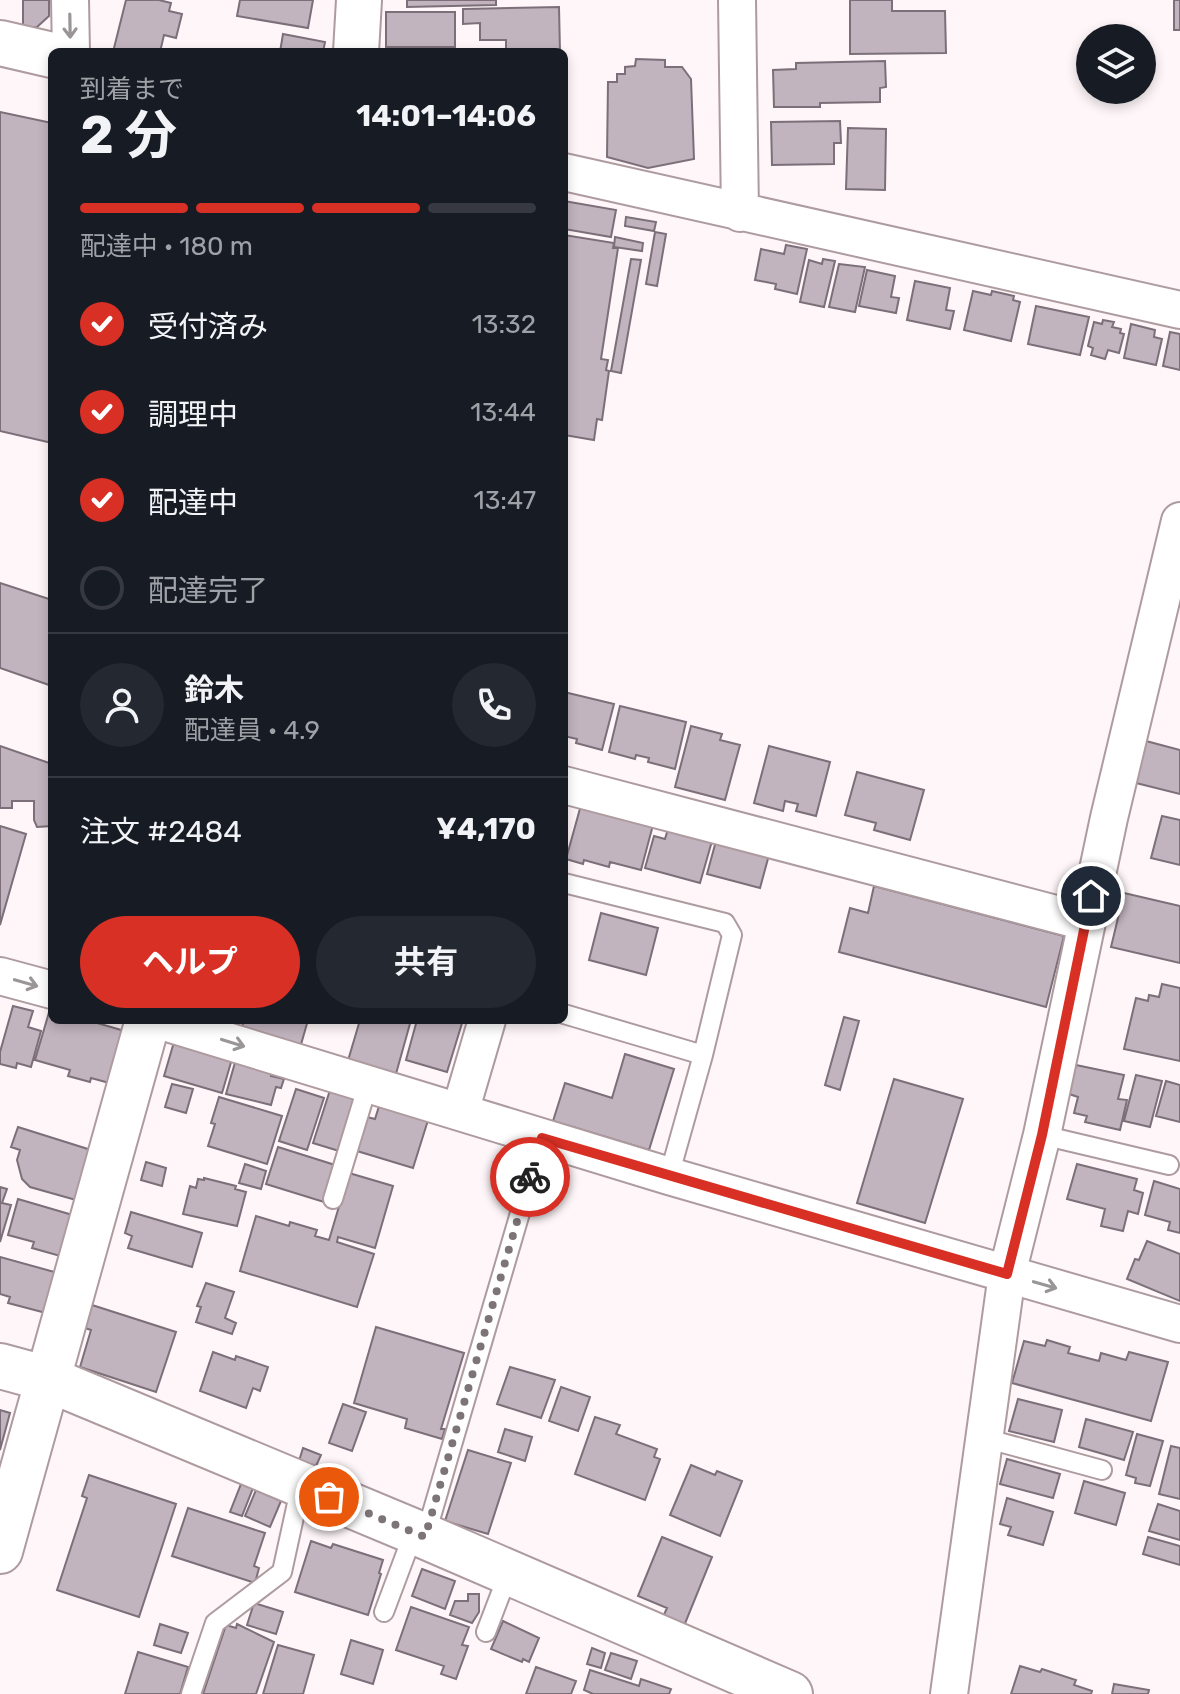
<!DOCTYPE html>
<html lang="ja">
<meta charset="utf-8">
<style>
:root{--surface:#171b24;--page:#242831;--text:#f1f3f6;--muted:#9ea1a6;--line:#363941;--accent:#d93025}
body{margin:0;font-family:Rubik,"Noto Sans JP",sans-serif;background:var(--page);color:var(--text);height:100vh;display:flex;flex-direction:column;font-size:30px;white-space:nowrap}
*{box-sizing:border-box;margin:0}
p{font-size:26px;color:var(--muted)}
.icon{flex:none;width:44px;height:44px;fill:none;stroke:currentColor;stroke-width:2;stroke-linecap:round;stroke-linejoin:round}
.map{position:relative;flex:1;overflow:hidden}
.side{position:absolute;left:48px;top:48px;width:520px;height:976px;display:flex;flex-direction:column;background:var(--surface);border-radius:12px;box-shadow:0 4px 12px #0003}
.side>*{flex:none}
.buttons{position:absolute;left:1076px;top:24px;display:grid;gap:16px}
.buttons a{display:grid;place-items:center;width:80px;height:80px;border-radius:50%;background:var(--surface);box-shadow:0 4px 12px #0003;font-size:40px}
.pin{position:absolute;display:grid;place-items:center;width:68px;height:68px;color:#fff;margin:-34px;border:4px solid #fff;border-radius:50%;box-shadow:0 2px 8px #0007}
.courier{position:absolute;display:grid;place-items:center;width:80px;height:80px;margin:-40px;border:6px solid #d93025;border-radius:50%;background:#fff;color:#222;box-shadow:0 2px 10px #0007}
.headline em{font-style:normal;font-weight:700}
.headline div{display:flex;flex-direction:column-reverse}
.headline{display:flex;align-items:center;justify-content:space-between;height:136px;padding:0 32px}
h1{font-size:52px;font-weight:700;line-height:60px}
.bar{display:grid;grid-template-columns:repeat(4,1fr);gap:12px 8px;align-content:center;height:96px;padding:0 32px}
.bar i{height:10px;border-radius:6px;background:var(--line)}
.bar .selected{background:var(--accent)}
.bar p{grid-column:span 4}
.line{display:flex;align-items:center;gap:20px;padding:0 32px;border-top:2px solid var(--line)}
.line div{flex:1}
.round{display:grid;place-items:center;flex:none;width:84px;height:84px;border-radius:42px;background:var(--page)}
ol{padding:0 32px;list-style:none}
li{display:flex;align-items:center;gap:24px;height:88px}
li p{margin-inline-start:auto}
li .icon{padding:8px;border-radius:50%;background:var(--accent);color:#fff;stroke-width:4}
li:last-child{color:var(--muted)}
li i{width:44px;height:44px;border:4px solid var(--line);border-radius:50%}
.cta{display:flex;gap:16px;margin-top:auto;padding:16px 32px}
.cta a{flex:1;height:92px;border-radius:48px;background:var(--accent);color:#fff;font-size:32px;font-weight:700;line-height:92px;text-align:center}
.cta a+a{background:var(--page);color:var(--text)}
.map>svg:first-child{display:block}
.building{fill:#c2b4bf;stroke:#7c6f79;stroke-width:2}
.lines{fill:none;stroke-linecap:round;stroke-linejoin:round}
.lane-casing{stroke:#ae9b9f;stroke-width:22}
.street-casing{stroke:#ae9b9f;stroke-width:40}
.secondary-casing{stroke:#ae9b9f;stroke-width:48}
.lane{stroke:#fff;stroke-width:18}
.street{stroke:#fff;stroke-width:36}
.secondary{stroke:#fff;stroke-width:44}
.oneway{stroke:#9a9698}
.done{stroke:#7c7476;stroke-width:8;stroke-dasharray:0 14.4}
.route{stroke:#d93025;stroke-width:10}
</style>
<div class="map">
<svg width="1180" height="1694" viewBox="0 0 1180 1694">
<rect width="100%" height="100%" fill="#fef6f8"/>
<!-- building -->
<path class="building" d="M23 0H49V16L37 27 23 28Z
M126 0H159L171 3 169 11 182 14 176 38 164 35 160 52H113Z
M240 0H313L308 28 237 16Z
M407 0H496V5L407 7Z
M850 0H892V11H945L946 53 850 54Z
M1174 0H1180V30H1174Z
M559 7 560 52H506V40H480V23L463 24V9Z
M386 12H455V47H386Z
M283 34 325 42 323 52H280Z
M388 48 441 50V52H388Z
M636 59 665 60V67H682L691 79 694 159 648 168 607 157 608 82H617V74H625V67L635 66Z
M885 61 886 87 880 88V102L820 103V107H774L773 70 796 69V63Z
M0 112 52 123V443L0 431Z
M840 121 841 143H834V164L772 165 771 122Z
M848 128 886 129 885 190 846 189Z
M564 201 616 210 611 237 564 229Z
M626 217 656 222 654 231 625 226Z
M655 232 666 234 657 286 646 284Z
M564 235 614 243 613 248H618L601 359 608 360 606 370 609 371 602 420 597 419 594 440 564 435Z
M615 237 643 243 642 251 614 247Z
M786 245 807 249 797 294 775 289 776 284 755 280 761 249 784 254Z
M631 259 641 260 621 373 611 371Z
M823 259 835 261 824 307 800 302 809 260 822 264Z
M839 264 865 267 855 312 829 307Z
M867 270 895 276 891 297 899 298 896 313 859 306Z
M915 281 950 288 946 310 954 311 950 329 907 320Z
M973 291 991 295 992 291 1014 296 1013 300 1020 302 1011 341 964 330Z
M1036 306 1089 317 1080 355 1028 344Z
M1103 320 1114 322 1112 327 1121 329 1120 333 1124 334 1119 353 1108 350 1105 359 1091 355 1093 348 1088 346 1094 322 1102 324Z
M1131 324 1155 330 1154 337 1162 339 1156 365 1124 358Z
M1170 332 1180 334V370L1163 366Z
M0 583 52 600V686L0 668Z
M564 692 614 704 602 750 576 743 577 739 564 736Z
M620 706 686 722 675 769 648 762 649 758 636 755 635 759 609 752Z
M691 726 722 734 720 740 740 745 725 800 675 787Z
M1146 741 1180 750V794L1136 783Z
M0 746 52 764V826L37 827 34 820V801H12V808H0Z
M769 746 830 762 816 816 796 811 798 804 785 801 783 811 754 803Z
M857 772 924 790 910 840 874 830 876 823 845 815Z
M581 805 653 825 641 870 610 862 609 867 584 860 583 864 566 859Z
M1162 816 1180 820V865L1151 858Z
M0 826 26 834 0 925Z
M668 829 712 841 700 883 645 868 654 836 665 839Z
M716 841 769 855 760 888 707 874Z
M874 886 1064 936 1046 1007 839 952 850 908 868 913Z
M1124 893 1180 906V963L1111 947Z
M601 913 658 928 646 975 589 960Z
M1162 984 1180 988V1061L1124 1049 1136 998 1148 1001 1149 995 1159 997Z
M13 1006 33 1011 28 1027 41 1031 31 1067 17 1063 16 1068 0 1064V1052Z
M50 1009 52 1010V1020H87L128 1032 113 1084 91 1078 90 1082 68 1076 70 1070 35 1060Z
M844 1017 859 1021 840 1090 825 1085Z
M244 1020H308L300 1048 241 1030Z
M360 1020H411L394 1081 347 1064Z
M417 1020H463L447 1072 406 1060Z
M174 1042 232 1059 222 1093 164 1076Z
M625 1054 674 1069 649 1150 553 1121 565 1083 612 1098Z
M236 1059 273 1069 271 1076 284 1079 281 1088 276 1087 271 1105 226 1094Z
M1076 1065 1124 1075 1118 1099 1127 1100 1120 1130 1085 1122 1087 1116 1074 1113 1078 1097 1069 1094Z
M1136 1075 1162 1081 1150 1127 1124 1121Z
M894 1079 963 1099 925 1223 857 1203Z
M1166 1081 1180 1085V1122L1156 1116Z
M172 1084 193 1089 186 1113 165 1107Z
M331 1087 356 1095 339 1151 313 1143Z
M296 1089 324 1098 307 1150 279 1141Z
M219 1097 282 1116 267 1164 208 1146 215 1124 211 1123Z
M380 1103 429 1117 413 1168 357 1151 367 1117 375 1119Z
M18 1127 91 1150 76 1200 30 1187 22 1179 17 1160 20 1150 11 1147Z
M278 1147 335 1165 324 1202 266 1184Z
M146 1162 166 1168 162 1186 141 1180Z
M245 1164 266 1171 261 1189 239 1183Z
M1077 1164 1137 1179 1134 1190 1143 1193 1138 1214 1128 1211 1123 1231 1101 1226 1105 1209 1067 1199Z
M349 1173 393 1186 375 1248 338 1237 337 1242 374 1254 357 1307 240 1271 256 1216 289 1226 290 1222 317 1230 315 1236 329 1240Z
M204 1178 236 1186 235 1189 246 1192 237 1226 183 1214 190 1186 196 1188 198 1179 204 1180Z
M1154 1181 1180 1189V1233L1168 1230 1170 1222 1145 1215Z
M0 1187 7 1189 2 1203 11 1205 0 1242Z
M18 1199 76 1216 64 1257 32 1248 34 1242 8 1235Z
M131 1212 202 1233 192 1267 128 1248 132 1236 125 1233Z
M1147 1241 1180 1254V1301L1127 1279 1135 1259 1139 1260Z
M0 1257 58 1273 46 1313 8 1303 10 1297 0 1294Z
M206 1283 234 1292 225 1318 236 1323 232 1334 196 1322 201 1307 197 1306Z
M92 1305 176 1332 156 1392 80 1367 91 1330 85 1328Z
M376 1327 464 1353 441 1429H445L442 1439 405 1428 407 1419 354 1403Z
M1047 1340 1070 1347 1068 1353 1099 1361 1101 1353 1126 1360 1129 1352 1168 1362 1151 1421 1012 1383 1024 1341 1045 1346Z
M213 1352 235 1360 236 1356 268 1367 260 1391 253 1388 246 1408 200 1391Z
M510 1367 555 1380 541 1418 497 1404Z
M561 1387 590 1397 578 1431 549 1421Z
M1018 1399 1062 1410 1054 1442 1009 1431Z
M343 1404 366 1412 352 1451 329 1443Z
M0 1410 10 1413 0 1450Z
M595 1417 620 1425 616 1434 657 1449 654 1457 660 1459 645 1500 575 1474Z
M1086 1419 1133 1432 1124 1460 1079 1447Z
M505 1429 532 1437 525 1461 498 1452Z
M1137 1434 1163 1441 1150 1486 1135 1483 1136 1478 1126 1475Z
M1171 1446 1180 1448V1499L1159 1494Z
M303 1448 321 1455 316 1466 299 1461Z
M468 1450 511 1463 488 1534 445 1521Z
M1007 1459 1060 1474 1053 1498 1000 1484Z
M691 1465 715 1475 717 1471 742 1481 720 1536 670 1515Z
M89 1475 176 1504 139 1617 57 1590 87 1498 82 1496Z
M1084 1481 1125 1493 1116 1525 1075 1513Z
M241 1484 253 1488 242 1516 230 1512Z
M256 1490 281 1501 270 1527 245 1516Z
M1007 1498 1053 1512 1043 1545 1008 1535 1011 1527 1000 1524Z
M1158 1504 1180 1511V1540L1149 1531Z
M188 1508 265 1533 254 1566 259 1568 255 1583 172 1556Z
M662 1537 712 1557 684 1626 663 1617 667 1608 638 1596Z
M1148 1537 1180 1546V1565L1143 1554Z
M311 1541 331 1548 333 1544 383 1560 379 1573 381 1574 368 1615 295 1592Z
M422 1569 455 1581 445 1609 412 1596Z
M468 1594H479V1612L472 1623 450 1615 455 1601H468Z
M254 1603 283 1612 276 1634 247 1625Z
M411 1607 469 1627 462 1645 468 1646 456 1679 441 1674 444 1666 396 1650Z
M503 1621 539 1638 529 1662 523 1659 522 1662 491 1649Z
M160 1624 188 1633 181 1653 154 1645Z
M237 1624 274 1642 256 1694H203L226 1625 236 1628Z
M351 1640 383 1650 373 1684 341 1674Z
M278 1645 314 1655 303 1694H263Z
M592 1648 605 1653 601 1668 587 1664Z
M138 1652 188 1667 180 1694H125Z
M611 1653 637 1661 631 1679 605 1670Z
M1020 1666 1040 1672 1042 1669 1076 1680 1074 1685 1092 1691 1091 1694H1011Z
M536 1667 576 1681 571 1694H526Z
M590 1670 639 1686 641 1679 671 1689 669 1694H593L584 1690Z
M1114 1684 1149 1690 1148 1694H1112Z"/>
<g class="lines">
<!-- lane casing -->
<g class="lane-casing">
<path id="lane" d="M564 883 725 923 732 935 703 1055 669 1176
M564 1014 703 1055
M1042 1135 1169 1165
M333 1199 368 1084
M984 1438 1102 1470
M425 1537 542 1138
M384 1612 414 1532
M486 1632 509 1572
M191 1694 215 1623 282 1572 301 1485"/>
</g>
<!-- street casing -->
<g class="street-casing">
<path id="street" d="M70 0 71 52
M737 0 740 213
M564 172 1180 310
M564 785 1086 922
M0 976 52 990
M158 1020 669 1176 1180 1324
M460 1112 487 1020
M949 1694 1007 1274 1042 1135 1109 818 1180 521"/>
</g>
<!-- secondary casing -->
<g class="secondary-casing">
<path id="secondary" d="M0 43 52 55
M356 52 359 0
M0 1366 48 1379 415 1532 790 1694
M0 1551 148 1020"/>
</g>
<!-- lane -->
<use href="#lane" class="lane"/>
<!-- street -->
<use href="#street" class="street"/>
<!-- secondary -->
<use href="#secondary" class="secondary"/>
</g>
<!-- one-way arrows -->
<defs><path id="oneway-shaft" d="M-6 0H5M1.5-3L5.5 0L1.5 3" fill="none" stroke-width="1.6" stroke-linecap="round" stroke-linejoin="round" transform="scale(2)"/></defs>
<g class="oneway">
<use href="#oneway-shaft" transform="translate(70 26) rotate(89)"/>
<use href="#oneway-shaft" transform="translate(26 983) rotate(16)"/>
<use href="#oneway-shaft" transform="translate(233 1043) rotate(17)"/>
<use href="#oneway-shaft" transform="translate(1045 1285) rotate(16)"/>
</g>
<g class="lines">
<!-- done -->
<path class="done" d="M329 1497 425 1537 530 1177"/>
<!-- route -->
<path class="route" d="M530 1177 542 1138 1007 1274 1042 1135 1091 896"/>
</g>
</svg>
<div class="buttons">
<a><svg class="icon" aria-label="layers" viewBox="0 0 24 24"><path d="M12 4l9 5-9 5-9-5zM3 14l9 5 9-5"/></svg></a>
</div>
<div class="pin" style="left:329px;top:1497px;background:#ea580c"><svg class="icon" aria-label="bag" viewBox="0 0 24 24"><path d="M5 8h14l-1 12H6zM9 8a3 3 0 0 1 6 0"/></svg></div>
<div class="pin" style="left:1091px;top:896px;background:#1f2937"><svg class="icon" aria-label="home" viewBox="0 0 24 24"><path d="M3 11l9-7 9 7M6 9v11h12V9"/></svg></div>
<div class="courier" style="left:530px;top:1177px"><svg class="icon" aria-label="bike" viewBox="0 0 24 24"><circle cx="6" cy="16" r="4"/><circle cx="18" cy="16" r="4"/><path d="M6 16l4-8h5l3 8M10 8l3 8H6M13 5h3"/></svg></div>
<section class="side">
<div class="headline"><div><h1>2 分</h1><p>到着まで</p></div><em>14:01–14:06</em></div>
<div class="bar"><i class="selected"></i><i class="selected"></i><i class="selected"></i><i></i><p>配達中 · 180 m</p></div>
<ol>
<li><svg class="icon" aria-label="check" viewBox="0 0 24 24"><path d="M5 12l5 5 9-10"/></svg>受付済み<p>13:32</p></li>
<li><svg class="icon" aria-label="check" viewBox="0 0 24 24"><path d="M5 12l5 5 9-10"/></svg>調理中<p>13:44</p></li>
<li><svg class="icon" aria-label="check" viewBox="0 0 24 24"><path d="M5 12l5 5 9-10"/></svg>配達中<p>13:47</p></li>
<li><i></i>配達完了</li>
</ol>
<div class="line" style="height:144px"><a class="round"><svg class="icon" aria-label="person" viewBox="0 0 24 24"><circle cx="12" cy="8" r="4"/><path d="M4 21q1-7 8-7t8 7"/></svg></a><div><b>鈴木</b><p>配達員 · 4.9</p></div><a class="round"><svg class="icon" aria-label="phone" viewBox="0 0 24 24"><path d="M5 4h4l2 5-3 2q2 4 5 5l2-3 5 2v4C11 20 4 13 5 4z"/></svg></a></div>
<div class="line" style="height:104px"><div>注文 #2484</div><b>¥4,170</b></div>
<div class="cta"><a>ヘルプ</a><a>共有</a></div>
</section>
</div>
